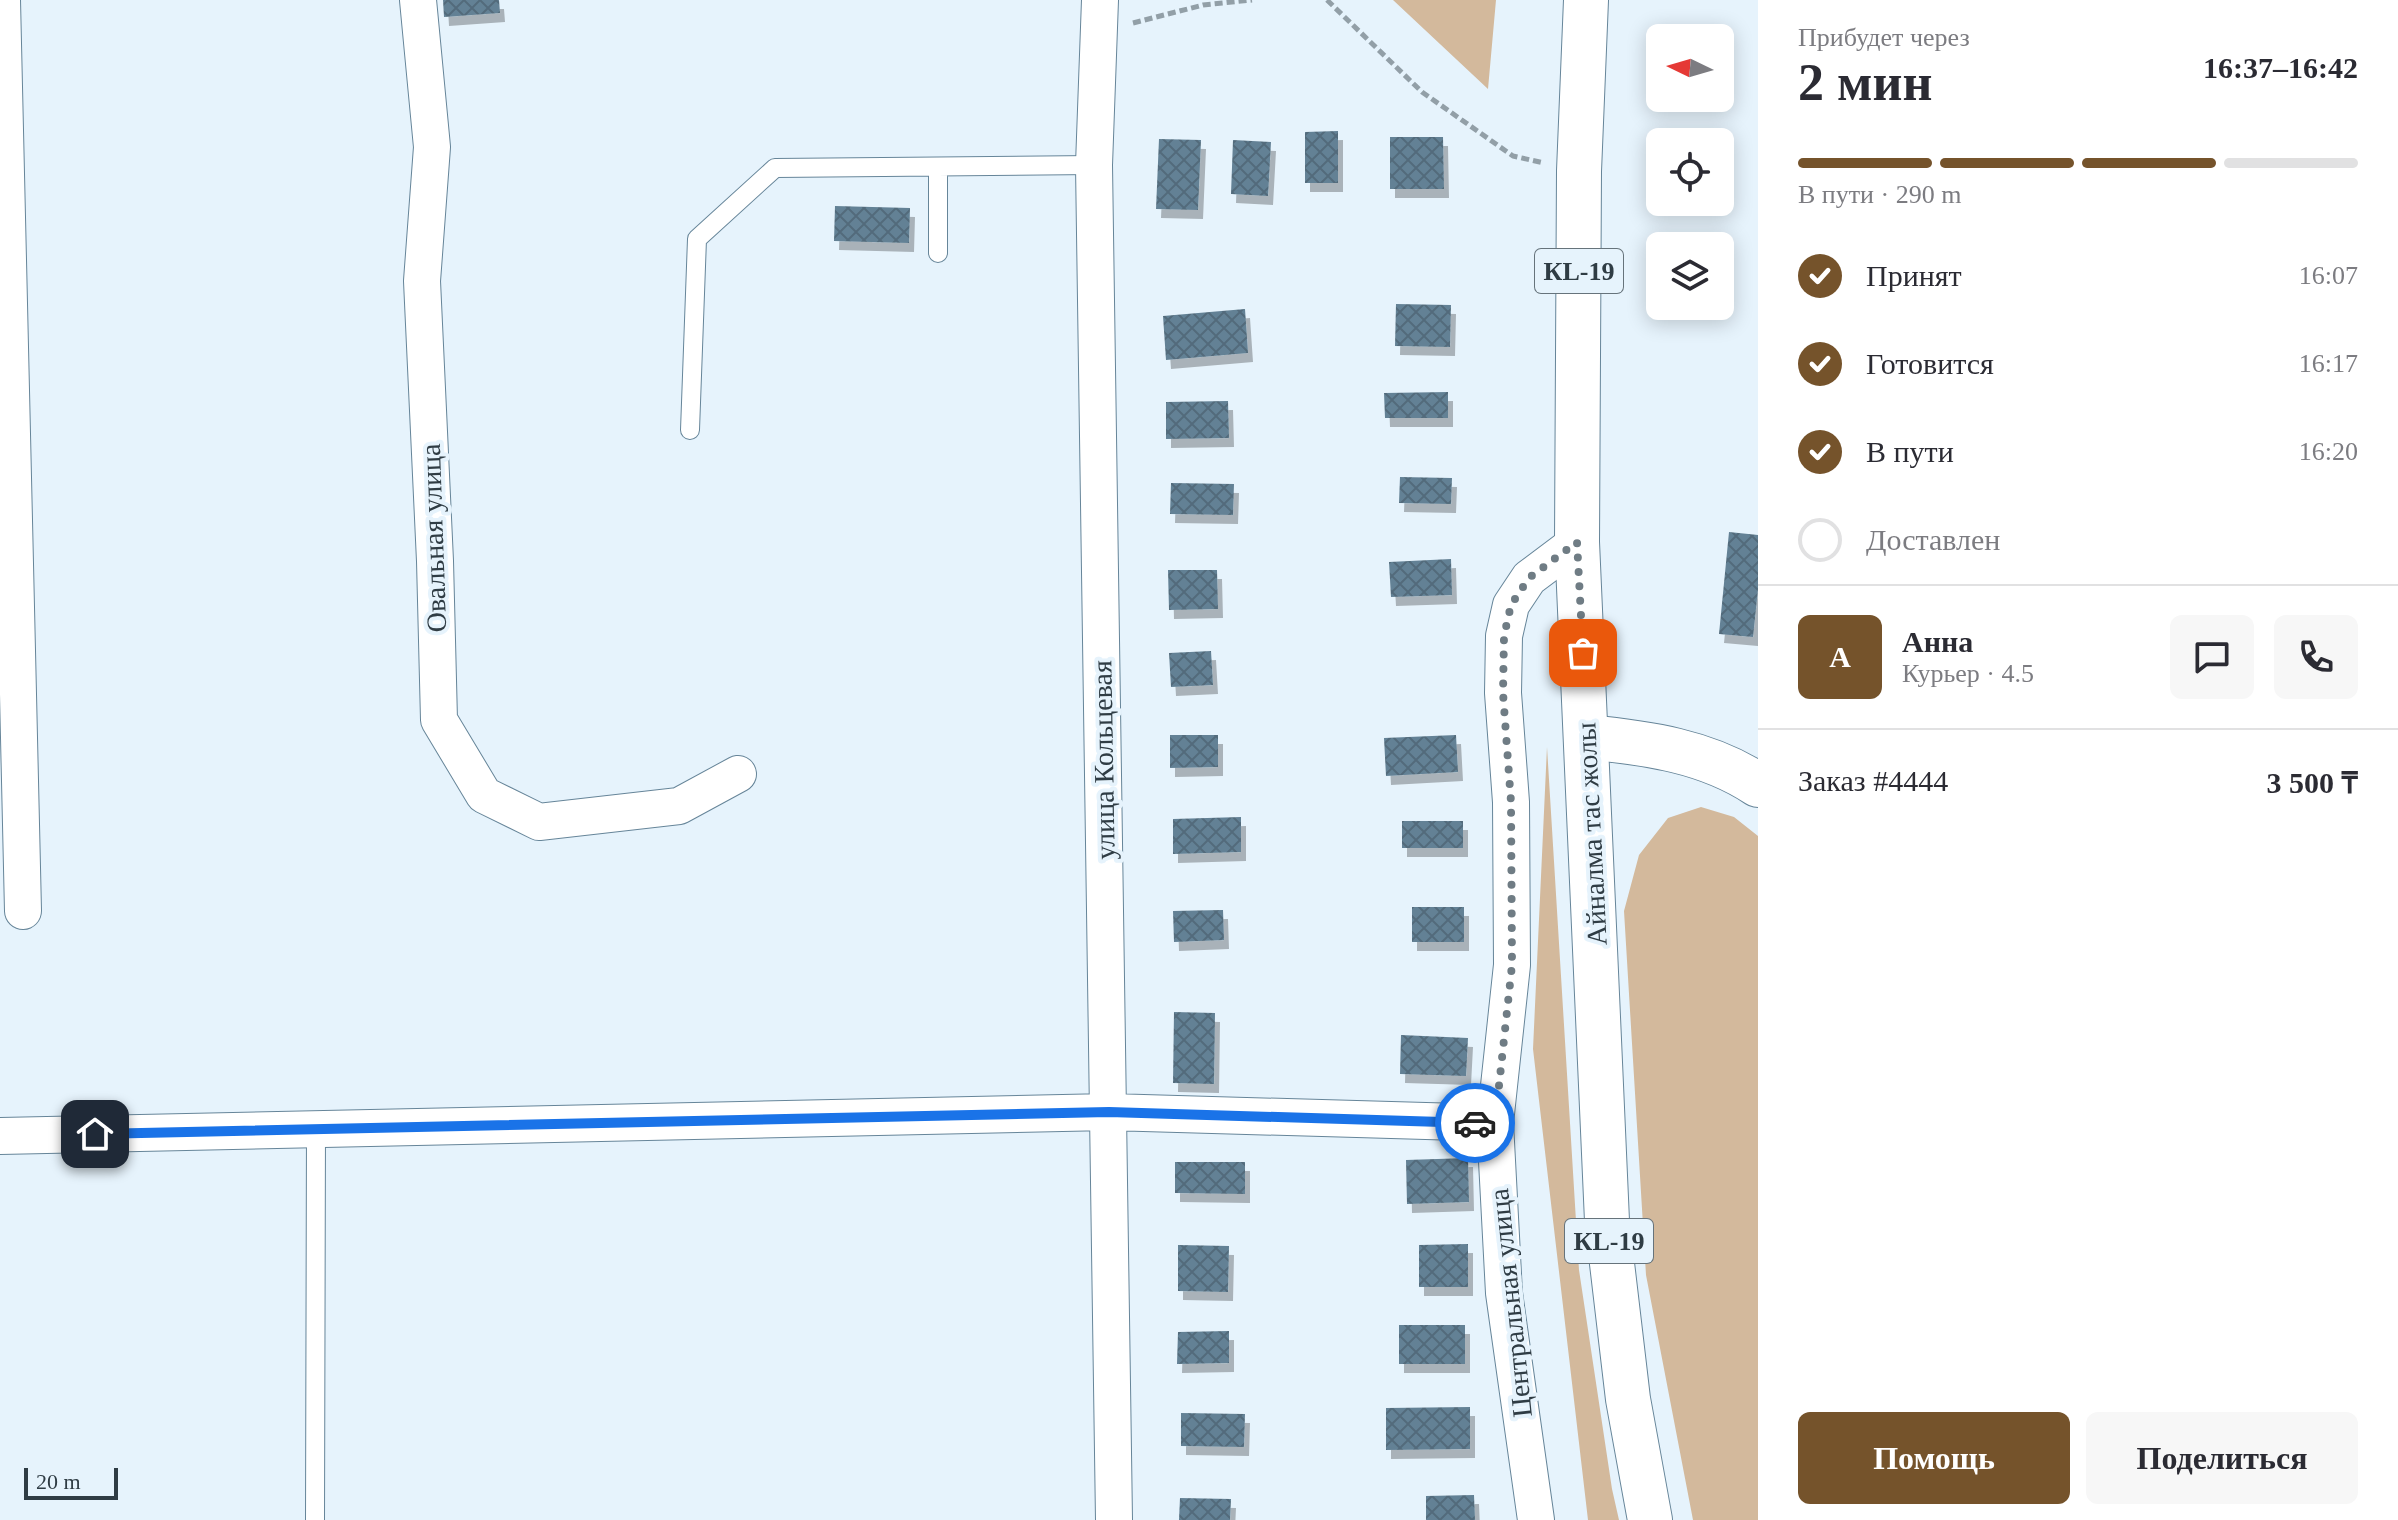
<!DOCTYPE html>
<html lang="ru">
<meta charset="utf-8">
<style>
:root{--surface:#fff;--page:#f7f7f7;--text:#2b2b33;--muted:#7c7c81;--line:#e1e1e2;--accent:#75532b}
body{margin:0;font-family:"Times New Roman",serif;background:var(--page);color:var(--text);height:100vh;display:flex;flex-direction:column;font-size:30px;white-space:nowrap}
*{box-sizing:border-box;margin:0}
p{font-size:26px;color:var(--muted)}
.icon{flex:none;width:44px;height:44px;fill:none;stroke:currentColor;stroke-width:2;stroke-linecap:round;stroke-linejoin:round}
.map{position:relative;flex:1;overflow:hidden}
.sheet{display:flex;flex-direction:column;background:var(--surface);width:640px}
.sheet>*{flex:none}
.needle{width:52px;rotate:275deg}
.buttons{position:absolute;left:1646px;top:24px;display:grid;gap:16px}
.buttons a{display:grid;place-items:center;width:88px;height:88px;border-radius:12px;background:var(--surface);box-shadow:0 4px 20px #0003;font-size:40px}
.scale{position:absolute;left:24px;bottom:20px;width:94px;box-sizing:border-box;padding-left:8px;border:4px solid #2f3c44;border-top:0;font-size:22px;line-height:28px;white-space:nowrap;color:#2f3c44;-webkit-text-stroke:6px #e6f3fc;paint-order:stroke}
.pin{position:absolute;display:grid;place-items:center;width:68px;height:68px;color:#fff;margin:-34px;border-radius:16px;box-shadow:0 4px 12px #0006}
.courier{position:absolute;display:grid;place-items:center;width:80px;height:80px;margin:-40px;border:6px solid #1a73e8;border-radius:50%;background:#fff;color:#222;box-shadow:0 2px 10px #0007}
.head em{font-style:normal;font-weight:700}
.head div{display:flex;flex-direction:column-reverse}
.head{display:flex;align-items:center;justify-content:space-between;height:136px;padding:0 40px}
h1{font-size:52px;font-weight:700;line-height:60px}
.bar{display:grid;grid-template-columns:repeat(4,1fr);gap:12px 8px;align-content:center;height:96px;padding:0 40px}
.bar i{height:10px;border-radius:6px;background:var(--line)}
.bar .current{background:var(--accent)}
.bar p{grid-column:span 4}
.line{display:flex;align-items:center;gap:20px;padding:0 40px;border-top:2px solid var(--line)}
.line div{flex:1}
.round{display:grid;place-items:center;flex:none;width:84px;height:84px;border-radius:12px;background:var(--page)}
ol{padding:0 40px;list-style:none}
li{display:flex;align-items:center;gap:24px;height:88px}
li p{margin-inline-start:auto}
li .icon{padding:8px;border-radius:50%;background:var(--accent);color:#fff;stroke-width:4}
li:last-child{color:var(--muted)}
li i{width:44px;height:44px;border:4px solid var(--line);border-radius:50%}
.action{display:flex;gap:16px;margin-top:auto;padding:16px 40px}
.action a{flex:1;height:92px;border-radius:12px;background:var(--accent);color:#fff;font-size:32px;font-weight:700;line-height:92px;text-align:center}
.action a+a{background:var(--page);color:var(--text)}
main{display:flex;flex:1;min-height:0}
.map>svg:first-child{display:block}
.grass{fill:#d3b99c}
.building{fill:url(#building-cross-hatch);filter:url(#shadow)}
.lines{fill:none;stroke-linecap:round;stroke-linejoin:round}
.lane-casing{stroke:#668599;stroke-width:20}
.street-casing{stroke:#668599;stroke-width:38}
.secondary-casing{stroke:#668599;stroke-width:46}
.highway-casing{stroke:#668599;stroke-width:46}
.path{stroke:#929fa7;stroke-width:5;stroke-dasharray:8 4;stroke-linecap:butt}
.lane{stroke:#fff;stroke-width:18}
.street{stroke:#fff;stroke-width:36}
.secondary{stroke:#fff;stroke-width:44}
.highway{stroke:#fff;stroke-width:44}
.done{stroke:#6f7c84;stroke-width:8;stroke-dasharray:0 14.4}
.route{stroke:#1a73e8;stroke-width:10}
.labels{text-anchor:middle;stroke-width:8;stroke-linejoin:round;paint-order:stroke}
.shield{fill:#e6f3fc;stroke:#66737b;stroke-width:2}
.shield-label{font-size:26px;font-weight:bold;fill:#2f3c44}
.street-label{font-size:28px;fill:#2f3c44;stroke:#e6f3fc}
</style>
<main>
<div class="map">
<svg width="1758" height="1520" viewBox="0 0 1758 1520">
<defs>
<pattern id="building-cross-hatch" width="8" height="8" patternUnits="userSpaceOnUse" patternTransform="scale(2)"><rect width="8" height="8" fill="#638195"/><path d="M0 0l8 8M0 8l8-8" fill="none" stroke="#526b7b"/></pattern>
<filter id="shadow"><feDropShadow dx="5" dy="9" stdDeviation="0" flood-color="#0004"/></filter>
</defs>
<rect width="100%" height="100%" fill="#e6f3fc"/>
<!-- grass -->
<path class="grass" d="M1393 0H1496L1488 89Z
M1547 747 1579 1270 1612 1489 1619 1520H1588L1533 1049Z
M1701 807 1734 817 1758 836V1520H1693L1646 1275 1624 911 1639 855 1668 818Z"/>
<!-- building -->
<path class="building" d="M443 0H499L500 13 444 17Z
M1338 131V183H1305V132Z
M1390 137H1443L1444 189H1390Z
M1159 139 1201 140 1198 210 1156 209Z
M1233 140 1271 142 1268 196 1231 194Z
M835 206 910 208 909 243 834 241Z
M1396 304 1451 305 1450 347 1395 346Z
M1245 309 1248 353 1166 360 1163 316Z
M1448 392V418H1385L1384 393Z
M1228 401 1229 438 1166 439V402Z
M1400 477 1452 478 1451 504 1399 503Z
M1171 483 1234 484 1233 515 1170 514Z
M1729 532 1758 535V589L1753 637 1719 634Z
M1451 559 1452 595 1391 597 1389 562Z
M1168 570H1217L1218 609 1169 610Z
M1211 651 1213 685 1171 687 1169 653Z
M1170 735H1218V767L1170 768Z
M1456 735 1458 772 1386 776 1384 738Z
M1241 817V852L1173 854V819Z
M1402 821H1463V848H1402Z
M1412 907H1464V942H1412Z
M1223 910 1224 940 1174 942 1173 911Z
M1174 1012 1215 1013 1214 1084 1173 1083Z
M1401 1035 1468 1038 1466 1076 1400 1074Z
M1468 1158 1469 1202 1407 1204 1406 1160Z
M1175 1162H1245V1194L1175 1193Z
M1468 1244V1287H1419V1245Z
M1178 1245 1229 1246 1228 1292 1178 1291Z
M1399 1325H1465V1364H1399Z
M1229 1331V1363L1177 1364 1178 1332Z
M1470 1407V1449L1386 1450V1408Z
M1181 1413 1245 1414 1244 1447 1181 1446Z
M1474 1495 1475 1520H1426V1496Z
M1180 1498 1231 1499 1230 1520H1179Z"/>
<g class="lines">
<!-- lane casing -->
<g class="lane-casing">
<path id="lane" d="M938 167V253
M690 430 697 239 775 168 1094 165
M315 1520 316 1129"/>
</g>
<!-- street casing -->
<g class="street-casing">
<path id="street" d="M2 0 23 911
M418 0 432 147 422 281 435 561 439 720 484 795 539 822 679 806 738 774
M1100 0 1094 165 1114 1520
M0 1136 1109 1112 1495 1123
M1536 1520 1504 1293 1495 1123 1512 965 1511 802 1503 693 1504 636 1511 605 1529 578 1577 542"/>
</g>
<!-- secondary casing -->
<g class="secondary-casing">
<path id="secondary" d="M1587 737C1647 743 1707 751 1758 785"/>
</g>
<!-- highway casing -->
<g class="highway-casing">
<path id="highway" d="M1586 0 1579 171 1577 542 1607 1221 1628 1399 1650 1520"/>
</g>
<!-- path -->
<path class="path" d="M1327 0 1422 92 1513 156 1544 163
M1133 23 1203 5 1252 0"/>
<!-- lane -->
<use href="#lane" class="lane"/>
<!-- street -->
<use href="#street" class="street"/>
<!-- secondary -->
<use href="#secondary" class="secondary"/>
<!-- highway -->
<use href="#highway" class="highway"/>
</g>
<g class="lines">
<!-- done -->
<path class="done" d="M1475 1123H1495L1512 965 1511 802 1503 693 1504 636 1511 605 1529 578 1577 542 1583 653"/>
<!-- route -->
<path class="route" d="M95 1134 1109 1112 1475 1123"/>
</g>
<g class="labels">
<!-- shield labels -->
<g class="shield">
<rect x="1535" y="249" width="88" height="44" rx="6"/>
<rect x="1565" y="1219" width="88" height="44" rx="6"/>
</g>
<g class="shield-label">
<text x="1579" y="280">КL-19</text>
<text x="1609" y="1250">КL-19</text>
</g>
<!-- street labels -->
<g class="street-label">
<text transform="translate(433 538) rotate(-92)" y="10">Овальная улица</text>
<text transform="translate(1103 760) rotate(-91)" y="10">улица Кольцевая</text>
<text transform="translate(1591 834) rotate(-93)" y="10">Айналма тас жолы</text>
<text transform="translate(1510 1303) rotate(-96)" y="10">Центральная улица</text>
</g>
</g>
</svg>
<div class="buttons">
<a><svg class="needle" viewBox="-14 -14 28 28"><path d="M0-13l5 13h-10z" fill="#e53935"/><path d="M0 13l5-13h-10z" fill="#7c7c81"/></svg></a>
<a><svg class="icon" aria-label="locate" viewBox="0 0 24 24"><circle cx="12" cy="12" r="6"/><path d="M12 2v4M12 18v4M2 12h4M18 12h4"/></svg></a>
<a><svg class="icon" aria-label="layers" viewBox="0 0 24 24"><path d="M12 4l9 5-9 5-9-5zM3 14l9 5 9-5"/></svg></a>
</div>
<div class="scale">20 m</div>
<div class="pin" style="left:1583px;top:653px;background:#ea580c"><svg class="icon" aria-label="bag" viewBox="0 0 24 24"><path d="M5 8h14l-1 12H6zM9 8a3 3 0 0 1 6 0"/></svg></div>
<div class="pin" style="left:95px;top:1134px;background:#1f2937"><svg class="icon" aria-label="home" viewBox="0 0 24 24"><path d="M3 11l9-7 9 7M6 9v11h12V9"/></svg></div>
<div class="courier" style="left:1475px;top:1123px"><svg class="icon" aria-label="car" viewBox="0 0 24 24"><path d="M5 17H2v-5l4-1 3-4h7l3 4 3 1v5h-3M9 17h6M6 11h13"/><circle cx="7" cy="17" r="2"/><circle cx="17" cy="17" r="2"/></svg></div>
</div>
<section class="sheet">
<div class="head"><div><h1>2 мин</h1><p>Прибудет через</p></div><em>16:37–16:42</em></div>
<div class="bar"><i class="current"></i><i class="current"></i><i class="current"></i><i></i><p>В пути · 290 m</p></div>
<ol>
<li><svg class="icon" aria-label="check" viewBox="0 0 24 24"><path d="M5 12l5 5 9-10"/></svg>Принят<p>16:07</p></li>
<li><svg class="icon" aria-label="check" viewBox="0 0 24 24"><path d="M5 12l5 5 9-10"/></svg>Готовится<p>16:17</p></li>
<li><svg class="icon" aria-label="check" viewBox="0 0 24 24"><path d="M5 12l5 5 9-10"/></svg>В пути<p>16:20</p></li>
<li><i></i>Доставлен</li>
</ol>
<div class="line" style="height:144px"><b class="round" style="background:var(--accent);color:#fff">А</b><div><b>Анна</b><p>Курьер · 4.5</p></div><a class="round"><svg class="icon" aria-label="chat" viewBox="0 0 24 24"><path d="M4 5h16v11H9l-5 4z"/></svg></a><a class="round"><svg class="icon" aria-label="phone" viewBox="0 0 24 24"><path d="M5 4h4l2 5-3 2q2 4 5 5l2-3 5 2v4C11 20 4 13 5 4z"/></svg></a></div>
<div class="line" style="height:104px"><div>Заказ #4444</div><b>3 500 ₸</b></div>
<div class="action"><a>Помощь</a><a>Поделиться</a></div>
</section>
</main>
